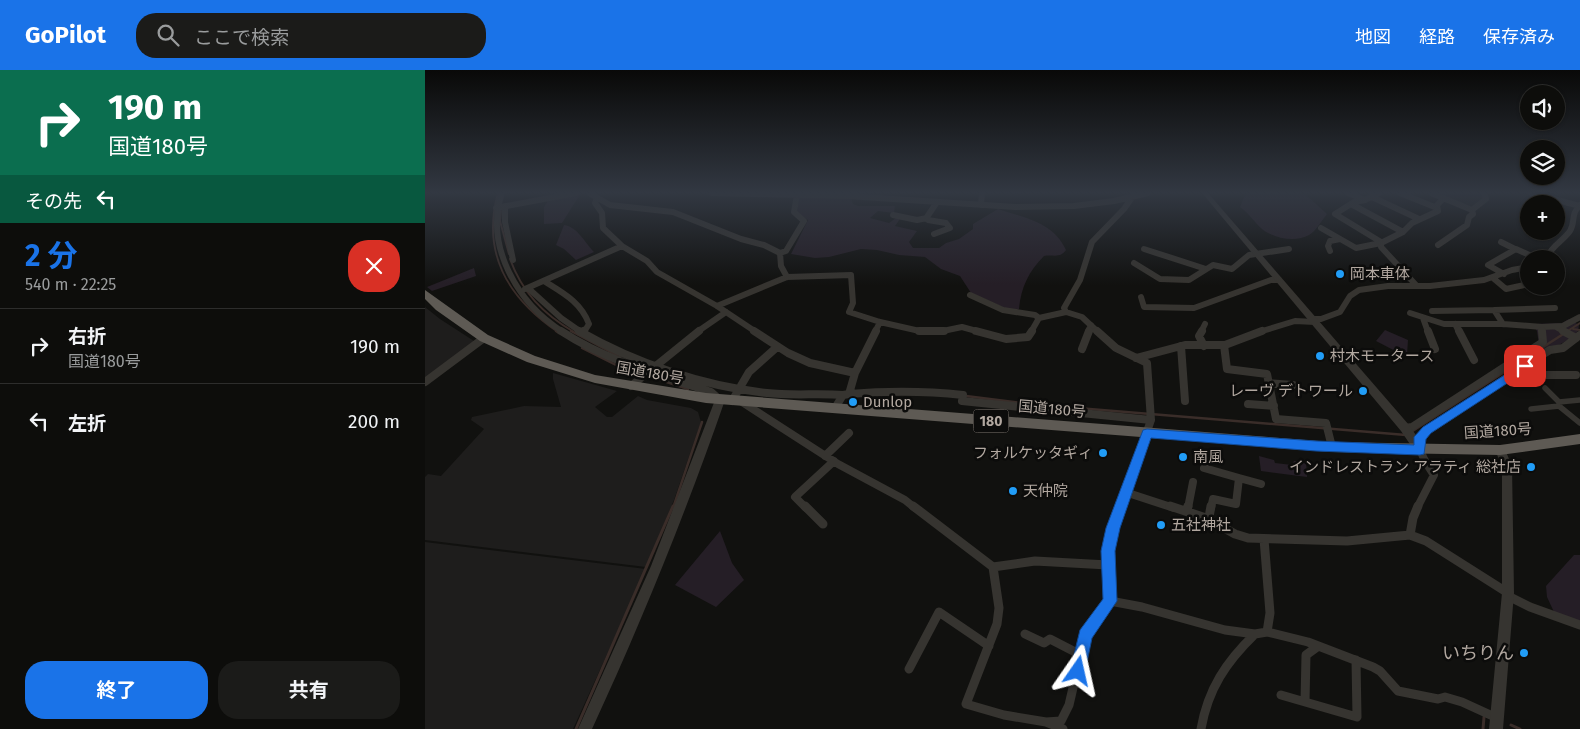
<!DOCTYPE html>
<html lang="ja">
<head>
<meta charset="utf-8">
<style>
  body { margin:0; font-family:"Fira Sans","Noto Sans JP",sans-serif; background:#1b1b19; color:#f1f3f6; height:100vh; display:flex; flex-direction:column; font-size:19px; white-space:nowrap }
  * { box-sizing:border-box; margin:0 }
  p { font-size:16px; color:#9a9c9d }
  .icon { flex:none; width:28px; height:28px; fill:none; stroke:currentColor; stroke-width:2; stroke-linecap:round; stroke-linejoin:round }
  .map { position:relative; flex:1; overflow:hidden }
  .details { display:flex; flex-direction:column; background:#0d0d0b; width:425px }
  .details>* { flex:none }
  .hud { background:#0b6e4f; color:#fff; overflow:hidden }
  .tools { position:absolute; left:1095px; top:15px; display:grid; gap:10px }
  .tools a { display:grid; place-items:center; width:45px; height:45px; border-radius:50%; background:#0d0d0b; box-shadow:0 1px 4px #0004,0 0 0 1px #2d2d2c; font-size:25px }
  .pin { position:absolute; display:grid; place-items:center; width:42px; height:42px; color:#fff; margin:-21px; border-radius:10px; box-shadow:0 2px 8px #0006 }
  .me { position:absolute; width:55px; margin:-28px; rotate:11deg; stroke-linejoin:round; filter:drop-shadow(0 0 4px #0008) }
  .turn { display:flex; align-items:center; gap:18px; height:105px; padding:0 25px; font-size:22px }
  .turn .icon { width:65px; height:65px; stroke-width:2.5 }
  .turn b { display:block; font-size:35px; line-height:42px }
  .then { display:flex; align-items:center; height:48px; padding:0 25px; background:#0003; gap:10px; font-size:19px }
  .round { display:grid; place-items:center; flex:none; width:52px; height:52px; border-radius:20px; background:#1b1b19 }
  .headline { display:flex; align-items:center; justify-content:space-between; height:85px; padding:0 25px }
  h1 { font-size:30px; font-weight:700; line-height:38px; color:#1a73e8 }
  .primary-button { display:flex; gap:10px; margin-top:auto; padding:10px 25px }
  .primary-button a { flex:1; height:58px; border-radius:20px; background:#1a73e8; color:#fff; font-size:20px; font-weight:700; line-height:58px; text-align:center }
  .primary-button a+a { background:#1b1b19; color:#f1f3f6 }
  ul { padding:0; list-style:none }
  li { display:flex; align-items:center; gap:15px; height:75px; padding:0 25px; border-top:1px solid #2d2d2c }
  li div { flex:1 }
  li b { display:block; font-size:19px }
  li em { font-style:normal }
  header { display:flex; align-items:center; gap:30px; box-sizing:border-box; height:70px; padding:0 25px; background:#1a73e8; color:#fff }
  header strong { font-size:24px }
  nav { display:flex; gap:28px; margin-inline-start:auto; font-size:18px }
  .search { width:350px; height:45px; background:#1b1b19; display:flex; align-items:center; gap:12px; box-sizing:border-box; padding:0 18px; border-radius:20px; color:#9a9c9d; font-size:19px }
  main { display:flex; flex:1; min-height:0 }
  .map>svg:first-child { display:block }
</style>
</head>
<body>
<header>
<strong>GoPilot</strong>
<div class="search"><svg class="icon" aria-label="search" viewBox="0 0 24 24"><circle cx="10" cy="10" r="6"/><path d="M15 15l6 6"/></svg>ここで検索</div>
<nav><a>地図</a><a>経路</a><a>保存済み</a></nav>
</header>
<main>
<section class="details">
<div class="hud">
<div class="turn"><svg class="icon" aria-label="right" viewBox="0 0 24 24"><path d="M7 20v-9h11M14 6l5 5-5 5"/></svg><div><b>190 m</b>国道180号</div></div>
<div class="then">その先<svg class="icon" aria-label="left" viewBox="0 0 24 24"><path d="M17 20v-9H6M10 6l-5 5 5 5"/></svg></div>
</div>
<div class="headline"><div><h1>2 分</h1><p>540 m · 22:25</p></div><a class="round" style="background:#d93025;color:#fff"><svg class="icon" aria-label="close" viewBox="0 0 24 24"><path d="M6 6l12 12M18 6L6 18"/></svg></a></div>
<ul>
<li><svg class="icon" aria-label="right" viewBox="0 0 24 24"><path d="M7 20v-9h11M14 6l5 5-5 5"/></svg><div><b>右折</b><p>国道180号</p></div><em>190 m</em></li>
<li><svg class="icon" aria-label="left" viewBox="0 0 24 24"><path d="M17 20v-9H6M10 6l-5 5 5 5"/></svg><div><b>左折</b></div><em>200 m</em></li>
</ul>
<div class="primary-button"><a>終了</a><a>共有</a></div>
</section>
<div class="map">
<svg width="1155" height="659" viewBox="0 0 1155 659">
  <rect width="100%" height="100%" fill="#11110f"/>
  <path fill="#1e1d1c" d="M 1008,123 L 1057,123 L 1059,128 L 1048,137 Z
    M 0,237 L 15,249 L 49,271 L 0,310 Z
    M 128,303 L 192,321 L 170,337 L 182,347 L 187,347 L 213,326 L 222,330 L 266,338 L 273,342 L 276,352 L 249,430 L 221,497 L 0,470 L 0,407 L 3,404 L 16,406 L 59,359 L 46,350 L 47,347 L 99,336 L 136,337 L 128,309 Z
    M 0,472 L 221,499 L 148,659 L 0,659 Z"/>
  <path fill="#251e26" d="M 156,123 L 137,153 L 119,154 L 119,137 L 125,128 Z
    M 824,123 L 872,123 L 881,125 L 902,144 C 897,150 891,161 884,165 C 870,173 848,168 837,159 C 829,152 824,143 815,137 L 819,127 Z
    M 374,128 L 426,128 L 428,134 L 433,136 L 470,136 L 469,143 L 453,141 L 445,148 L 464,153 L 471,148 L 475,149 L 470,156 L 492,161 L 484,172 L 488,178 L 514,178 L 521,173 L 534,169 L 548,159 L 548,154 L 573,139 C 600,148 628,152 641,180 C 634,189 628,184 619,186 C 604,201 596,217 594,239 L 591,241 L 582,239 L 546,223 L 535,206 L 516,199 L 500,187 L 474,185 L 452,180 L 436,179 L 404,187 L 390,188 L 366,184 L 383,150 L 372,142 Z
    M 139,155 C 153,157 160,173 169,182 L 151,190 L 139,179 L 131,175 Z
    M 49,198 L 51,206 L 7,221 L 2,217 Z
    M 1144,249 L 1154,255 L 1153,261 C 1144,270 1134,276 1121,280 L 1114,275 L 1112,261 L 1107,254 L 1137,253 Z
    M 960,260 L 983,270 L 982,285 L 980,286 L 951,271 Z
    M 834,386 L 849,390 L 850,393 L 867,395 L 869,391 L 881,391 L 882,407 L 836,401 Z
    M 295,461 L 307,493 L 319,510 L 291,537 L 250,515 Z
    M 1149,485 L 1155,485 L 1155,553 L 1129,542 L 1122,527 L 1121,516 Z"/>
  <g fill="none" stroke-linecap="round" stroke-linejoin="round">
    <path stroke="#3a2d29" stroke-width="2" d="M 73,123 C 56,184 83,228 133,262
      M 76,141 L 75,151 L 84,184
      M 85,189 C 97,222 118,244 149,262
      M 1148,259 L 1155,260
      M 1141,262 L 1155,253"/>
    <path stroke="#3a2d29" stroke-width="2.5" d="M 131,261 L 134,263
      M 146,261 L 195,287
      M 157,278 L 193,296 L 263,319
      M 541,326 L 604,334 L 981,365
      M 986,362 L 1143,261
      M 248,438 L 277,352"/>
    <path stroke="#3a2d29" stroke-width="3" d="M 1086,655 L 1095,659
      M 151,659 L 248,436
      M 1058,659 L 1059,647"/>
    <path stroke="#363430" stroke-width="5.5" d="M 1120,318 L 1134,332
      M 1134,336 L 1134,332 L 1155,330
      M 1106,339 L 1134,336 L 1155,353"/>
    <path stroke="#363430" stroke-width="6" d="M 77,123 C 59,176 93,234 138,262
      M 164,123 L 185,135 L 248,142 L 316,169 L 339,175 L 355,183
      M 287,123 L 423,126 L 590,137 L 649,136 L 689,131 L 723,123
      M 923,123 L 940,130
      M 954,123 L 940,130 L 929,132 L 910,144 L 956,172
      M 975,123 L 1012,138
      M 1006,123 L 1047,140 L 1061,129 L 1059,123
      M 1106,123 L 1155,136
      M 947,127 L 994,149
      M 172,128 L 170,133 L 177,143 L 178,158 L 197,176 L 222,191 L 232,202 L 292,236 L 331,262
      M 926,134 L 978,162
      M 556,135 L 557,123
      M 80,136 L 80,152 L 88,190
      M 71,138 L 151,123
      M 468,145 L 492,150 L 502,148
      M 896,158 L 931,178 L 956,173
      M 509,164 L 525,158 L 521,153 L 503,150 L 502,147 L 512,132
      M 1076,172 L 1090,179
      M 1013,175 L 1042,155 L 1044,147 L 1048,144 L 1047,140
      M 719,179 L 781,199
      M 905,181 L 903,176 L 905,171 L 915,169
      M 355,183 L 361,181 L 379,151 L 369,142 L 372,125
      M 355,183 L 356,196 L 362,207
      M 1121,189 C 1126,176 1137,172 1145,161 C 1151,151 1145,145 1155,135
      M 709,193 L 735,209 L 764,210 L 788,195 L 807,199 L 824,185 L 864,179
      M 1079,204 L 1063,195 L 1091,179 L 1113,189
      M 1068,208 L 1081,219 L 1104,214
      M 119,211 C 138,223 156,232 164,254 L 159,262
      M 991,215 L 956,177 L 956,173 L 978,162 L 987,153 L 1013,141 L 1012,135 L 1019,128
      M 103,218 L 136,248 L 156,262
      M 100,219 L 197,176
      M 545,225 L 578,240 L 610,245 L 614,248
      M 716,227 L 719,237 L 769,238 L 846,210 L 854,210
      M 292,236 L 362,207 L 426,205 L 428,233 L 424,242 L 455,252 L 499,262 L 513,262 L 537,257 L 555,262
      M 1007,241 L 1069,240
      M 985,243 L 1019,254 L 1078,254 L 1117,257
      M 998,248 L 1003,262
      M 887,249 L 896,249 L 915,242 L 925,226 L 934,220 L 963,216 L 1005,216 L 1059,210 L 1087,200 L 1104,197
      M 1030,254 L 1034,262
      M 1078,254 L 1069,240 L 1130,238
      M 1131,257 L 1140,262
      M 272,262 L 301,242
      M 450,262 L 455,252
      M 606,262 L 614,248 L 641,242
      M 663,262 L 666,255
      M 673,262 L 657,247 L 641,242 L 639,238 L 655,210 L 667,172 L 699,139 L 708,126
      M 776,262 L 780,254
      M 834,262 L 870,251 L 890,252
      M 1117,262 L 1117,257 L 1138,256 L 1155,247"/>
    <path stroke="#363430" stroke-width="8" d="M 136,261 C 182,291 234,305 286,322 L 295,330
      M 154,261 C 210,293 277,316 342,323 C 367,326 393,323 418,325
      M 329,261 L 363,283 L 385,293 L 430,303
      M 494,261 L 519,261
      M 551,261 L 581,269 L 603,267 L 607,261
      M 672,261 L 691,278 L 722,293 L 726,350 L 695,438
      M 777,261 L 774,266 L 779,276
      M 1003,261 L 1010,279
      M 1034,261 L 1049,290
      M 1138,261 L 1151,268
      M 158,263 L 159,261
      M 799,275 L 802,299 L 842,304 L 851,349 L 901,353 L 907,377
      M 756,276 L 760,331
      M 657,279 L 664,261
      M 711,288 L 760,275 L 800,275 L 837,261
      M 1105,292 L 1112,303 L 1118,305 L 1151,305
      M 0,312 L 59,268
      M 843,313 L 868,315
      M 206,316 L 274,261
      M 424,324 C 462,321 500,321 538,325 L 537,331 L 726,350
      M 307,331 L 324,302 L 352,277
      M 317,332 L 413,394 L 480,430 L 490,438
      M 823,334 L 849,336
      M 410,338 L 418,325 L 424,324 L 430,303 L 451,261
      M 980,358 L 987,357 L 1118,272 L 1117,261
      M 400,386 L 424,363
      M 779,398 L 814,408 L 811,434 L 788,429 L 786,438
      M 814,408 L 836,414
      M 700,422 L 749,438
      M 381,438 L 370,427 L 409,391
      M 763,438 L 768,412
      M 992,438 L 1009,405 C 1001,393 990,379 998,364 L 1105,292 L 1125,280 L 1138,278 L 1155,265"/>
    <path stroke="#363430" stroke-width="9" d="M 380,436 L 398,454
      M 488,436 L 568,497 L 574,538 L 572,554 L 541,634 L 579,645 L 621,652 L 638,659
      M 745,436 L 781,448 L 810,464 L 823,468 L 922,471 L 985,465 L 1001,471 L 1083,523
      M 762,441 L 763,436
      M 781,448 L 784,447 L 786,436
      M 985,465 L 988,448 L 993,436
      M 839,469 L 845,543 L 842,562
      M 568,497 L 610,491 L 683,495
      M 1083,526 L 1105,537 L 1155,555
      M 685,531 L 717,537 L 800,560 L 830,564 L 842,562 L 883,572 L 948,597 L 955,601 L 973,621 L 1013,629 L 1020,627 L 1037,632 L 1072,648
      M 600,564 L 619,573 L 625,569 L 656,585
      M 484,599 L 514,542 L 564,576
      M 856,625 L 932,647 L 931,590
      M 880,632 L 881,585 L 892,577
      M 621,652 L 636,651 L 644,635 L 660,566 L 685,531 L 683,481 L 696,436
      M 776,659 C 783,619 801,592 830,564"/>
    <path fill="#363430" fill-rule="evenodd" d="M 777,123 L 783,123 L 984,355 L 999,377 L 1000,380 L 999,383 L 995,384 L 991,383 L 976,361 Z
      M 295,326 L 300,330 C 261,442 217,551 167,659 L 153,659 L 226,496 L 290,330 Z
      M 1075,376 L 1079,377 L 1087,396 L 1089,523 L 1078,659 L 1064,659 L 1077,523 L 1077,396 L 1070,380 L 1071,377 Z"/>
    <path fill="#5e5a54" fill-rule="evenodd" d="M 0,220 L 63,265 L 110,286 L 170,305 L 281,323 L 907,372 L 1075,375 L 1155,364 L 1155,374 L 1075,385 L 907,382 L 281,333 L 170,313 L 102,292 L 55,271 L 11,240 L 0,229 Z"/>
  </g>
  <linearGradient id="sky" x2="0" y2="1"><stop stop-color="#090908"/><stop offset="0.57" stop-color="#323842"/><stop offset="1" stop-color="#323842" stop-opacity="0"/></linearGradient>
  <rect width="1155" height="215" fill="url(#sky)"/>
  <path fill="#1a73e8" stroke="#114b97" d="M 1100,292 L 1105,296 L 1104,299 L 1006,363 L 1001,369 L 999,384 L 995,385 L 891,381 L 726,368 L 695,458 L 690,481 L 692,531 L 667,568 L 659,607 L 653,609 L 648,607 L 645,601 L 655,560 L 678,529 L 676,481 L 681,458 L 718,360 L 722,359 L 891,371 L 989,375 L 989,367 L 998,357 Z"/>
  <g fill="#219df7" stroke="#0c0c0b" stroke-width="2">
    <circle cx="915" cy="204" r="5"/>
    <circle cx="895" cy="286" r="5"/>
    <circle cx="938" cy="321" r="5"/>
    <circle cx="428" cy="332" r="5"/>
    <circle cx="678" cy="383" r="5"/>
    <circle cx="758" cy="387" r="5"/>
    <circle cx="1106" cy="397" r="5"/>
    <circle cx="588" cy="421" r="5"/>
    <circle cx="736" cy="455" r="5"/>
    <circle cx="1099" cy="583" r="5"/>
  </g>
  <g text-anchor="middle" stroke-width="5" stroke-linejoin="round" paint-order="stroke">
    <rect fill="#0c0c0b" stroke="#807973" stroke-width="1" x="548.5" y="339.5" width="35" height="23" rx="4"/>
    <g font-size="14" font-weight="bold" fill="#b2a8a0">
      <text x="566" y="356">180</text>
    </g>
    <g font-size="15" fill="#b2a8a0" stroke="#0c0c0b" text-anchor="start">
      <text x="925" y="209">岡本車体</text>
      <text x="905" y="291">村木モータース</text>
      <text x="928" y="326" text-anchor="end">レーヴ デトワール</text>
      <text x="438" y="337">Dunlop</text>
      <text x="668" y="388" text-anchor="end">フォルケッタギィ</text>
      <text x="768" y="392">南風</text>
      <text x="1096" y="402" text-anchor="end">インドレストラン アラティ 総社店</text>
      <text x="598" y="426">天仲院</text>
      <text x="746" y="460">五社神社</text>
    </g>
    <g font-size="15" fill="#b2a8a0" stroke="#0c0c0b">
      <text transform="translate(225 303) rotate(10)" y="5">国道180号</text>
      <text transform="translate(627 339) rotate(5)" y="5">国道180号</text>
      <text transform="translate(1073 361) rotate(-4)" y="5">国道180号</text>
    </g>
    <g font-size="18" fill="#b2a8a0" stroke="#0c0c0b" text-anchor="end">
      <text x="1089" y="589">いちりん</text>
    </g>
  </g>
</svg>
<div class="tools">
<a><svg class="icon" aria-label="sound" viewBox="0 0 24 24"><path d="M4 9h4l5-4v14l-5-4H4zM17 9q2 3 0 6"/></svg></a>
<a><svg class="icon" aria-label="layers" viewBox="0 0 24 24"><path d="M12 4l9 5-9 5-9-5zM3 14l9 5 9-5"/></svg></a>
<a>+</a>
<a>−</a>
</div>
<div class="pin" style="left:1100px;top:296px;background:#d93025"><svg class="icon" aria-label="arrive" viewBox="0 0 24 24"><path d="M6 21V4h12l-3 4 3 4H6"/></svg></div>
<svg class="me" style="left:653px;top:601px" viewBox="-20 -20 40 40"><path d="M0-17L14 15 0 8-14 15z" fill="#1a73e8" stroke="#fff" stroke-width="4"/></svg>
</div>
</main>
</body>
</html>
